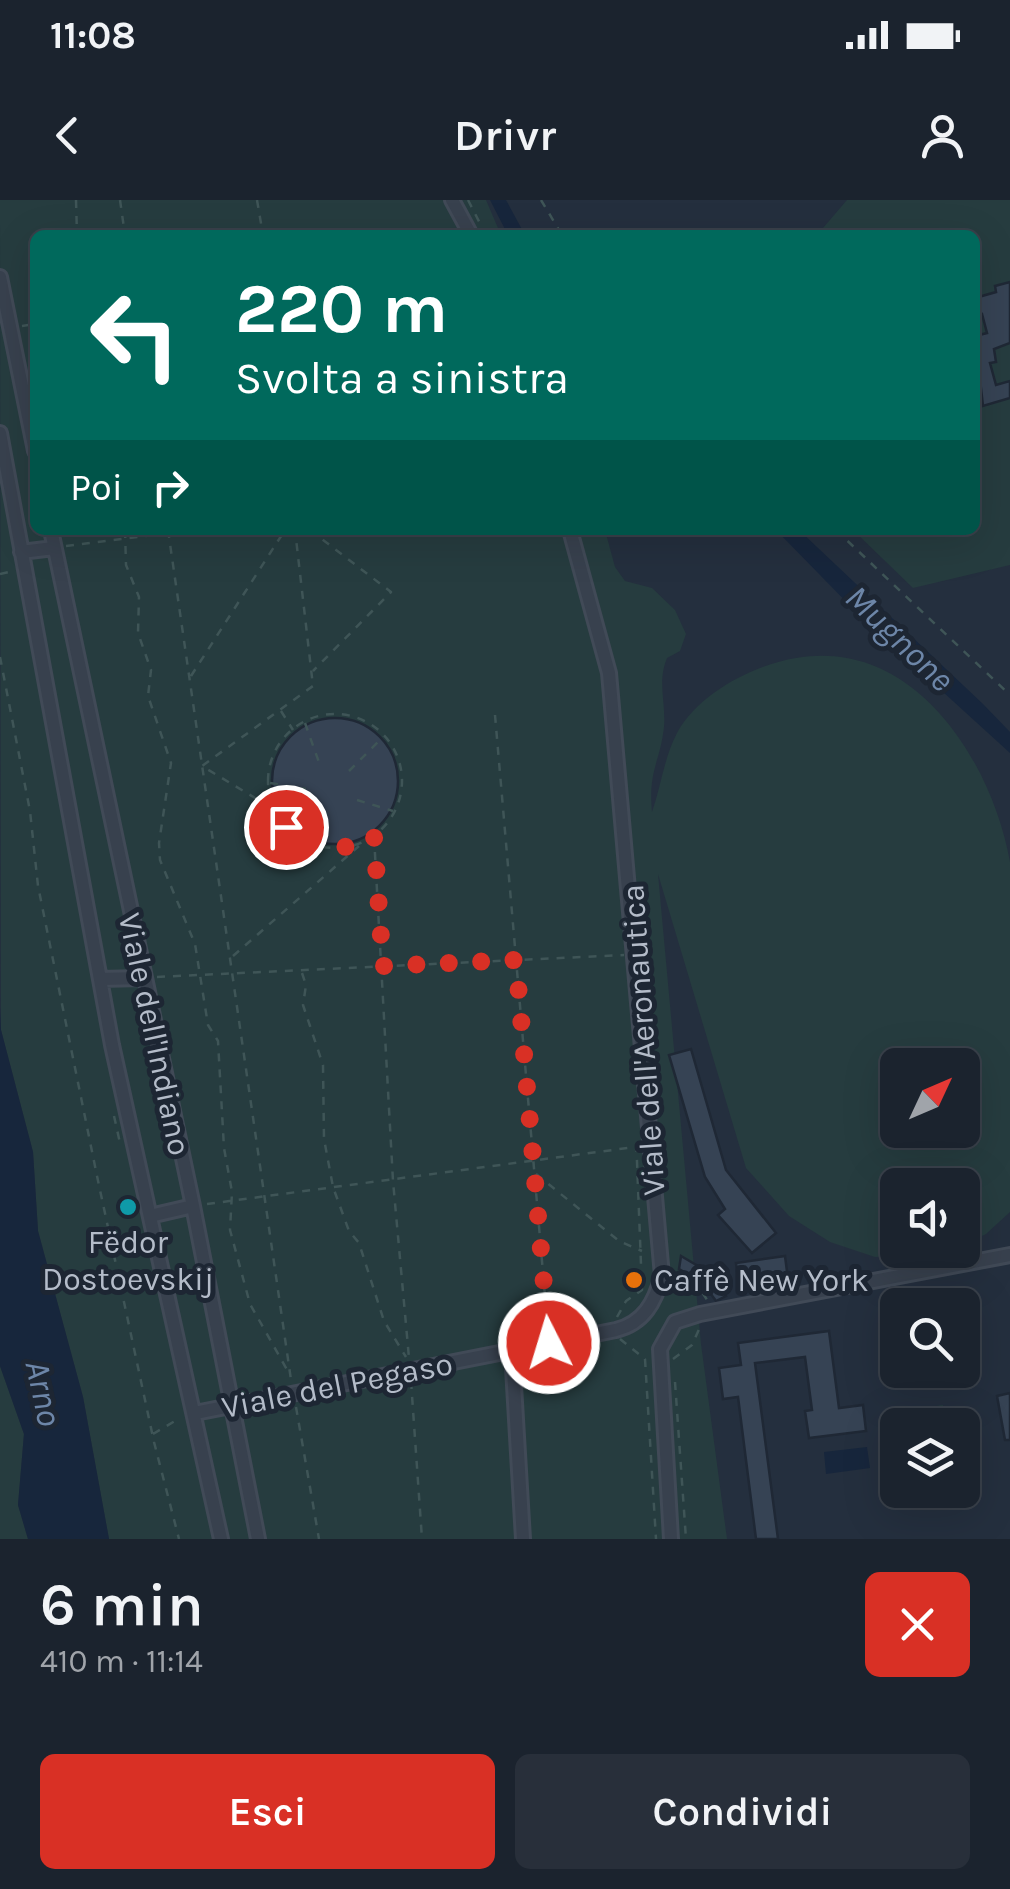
<!DOCTYPE html>
<html lang="it">
<head>
<meta charset="utf-8">
<style>
  body { margin:0; font-family:Karla,sans-serif; background:#282f3a; color:#f1f3f6; height:100vh; display:flex; flex-direction:column; font-size:38px; white-space:nowrap }
  * { box-sizing:border-box; margin:0 }
  p { font-size:32px; color:#a0a4aa }
  .icon { flex:none; width:55px; height:55px; fill:none; stroke:currentColor; stroke-width:2; stroke-linecap:round; stroke-linejoin:round }
  .map { position:relative; height:1339px; overflow:hidden }
  .panel { display:flex; flex-direction:column; background:#1b232e; flex:1 }
  .panel>* { flex:none }
  .top-card { position:absolute; left:30px; top:30px; width:950px; height:305px; border-radius:15px; box-shadow:0 10px 40px #0002,0 0 0 2px #39404a; background:#00695c; color:#fff; overflow:hidden }
  .needle { width:65px; rotate:46deg }
  .controls { position:absolute; left:880px; top:848px; display:grid; gap:20px }
  .controls a { display:grid; place-items:center; width:100px; height:100px; border-radius:15px; background:#1b232e; box-shadow:0 10px 40px #0002,0 0 0 2px #39404a; font-size:50px }
  .pin { position:absolute; display:grid; place-items:center; width:85px; height:85px; color:#fff; margin:-42px; border:5px solid #fff; border-radius:50%; box-shadow:0 2px 10px #0007 }
  .me { position:absolute; width:110px; margin:-55px; rotate:355deg; stroke-linejoin:round; filter:drop-shadow(0 0 8px #0008) }
  .turn { display:flex; align-items:center; gap:35px; height:210px; padding:0 40px; font-size:45px }
  .turn .icon { width:130px; height:130px; stroke-width:2.5 }
  .turn b { display:block; font-size:70px; line-height:85px }
  .then { display:flex; align-items:center; height:95px; padding:0 40px; background:#0003; gap:20px; font-size:38px }
  .round { display:grid; place-items:center; flex:none; width:105px; height:105px; border-radius:15px; background:#282f3a }
  .summary { display:flex; align-items:center; justify-content:space-between; height:170px; padding:0 40px }
  h1 { font-size:60px; font-weight:600; line-height:75px }
  .cta { display:flex; gap:20px; margin-top:auto; padding:20px 40px }
  .cta a { flex:1; height:115px; border-radius:15px; background:#d93025; color:#fff; font-size:40px; font-weight:600; line-height:115px; text-align:center }
  .cta a+a { background:#282f3a; color:#f1f3f6 }
  .status { display:flex; justify-content:space-between; align-items:center; height:70px; padding:0 50px; background:#1b232e; direction:ltr }
  .status svg { height:28px; fill:currentColor }
  header { display:flex; justify-content:space-between; align-items:center; height:130px; padding:0 40px; background:#1b232e; font-size:45px; font-weight:600 }
  .map>svg:first-child { display:block }
</style>
</head>
<body>
<div class="status"><b>11:08</b><svg viewBox="0 0 49 12"><path d="M0 12V9h3v3zM5 12V6h3v6zM10 12V3h3v9zM15 12V0h3v12zM26 1h20v11H26zM47 4h2v5h-2z"/></svg></div>
<header><svg class="icon" aria-label="back" viewBox="0 0 24 24"><path d="M15 5l-7 7 7 7"/></svg>Drivr<svg class="icon" aria-label="person" viewBox="0 0 24 24"><circle cx="12" cy="8" r="4"/><path d="M4 21q1-7 8-7t8 7"/></svg></header>
<div class="map">
<svg width="1010" height="1339" viewBox="0 0 1010 1339">
  <rect width="100%" height="100%" fill="#242f3e"/>
  <path fill="#263c3f" fill-rule="evenodd" d="M 0,0 L 486,0 L 501,35 L 35,35 L 35,330 L 605,330 L 615,367 L 625,381 L 652,388 L 675,410 L 686,434 L 680,451 L 667,458 C 657,483 666,501 664,527 C 660,563 648,570 652,612 C 661,586 664,558 677,533 C 699,493 754,465 796,458 C 914,437 992,561 1010,662 C 1010,695 1010,734 1010,768 C 1010,849 1010,931 1010,1012 L 986,1034 L 963,1045 L 962,985 L 898,985 L 898,1050 L 951,1050 L 945,1053 L 875,1057 L 830,1042 L 789,1016 L 746,968 L 658,674 L 701,1144 L 727,1339 L 109,1339 L 83,1197 L 38,1031 L 33,952 L 1,830 ZM 898,865 L 962,865 L 962,930 L 898,930 Z
    M 847,0 L 1010,0 L 1010,365 L 913,388 L 853,330 L 975,330 L 975,35 L 817,35 Z
    M 0,1166 L 24,1234 L 18,1305 L 28,1339 L 0,1339 Z
    M 943,1205 L 946,1225 L 898,1225 L 897,1277 L 889,1278 L 881,1214 Z"/>
  <path fill="#17263c" d="M 490,0 L 506,0 L 525,35 L 508,35 Z
    M 776,330 L 799,330 L 983,504 L 1010,532 L 1010,553 L 864,420 Z
    M 0,808 L 1,830 L 33,952 L 38,1031 L 83,1197 L 109,1339 L 28,1339 L 18,1305 L 24,1234 L 0,1166 Z
    M 867,1247 L 870,1268 L 826,1274 L 824,1252 Z"/>
  <path fill="#364354" stroke="#1f2835" stroke-width="2.5" d="M 1010,82 L 1010,143 L 994,149 L 996,162 L 990,163 L 996,185 L 1010,181 L 1010,198 L 983,206 L 975,136 L 987,133 L 982,114 L 975,116 L 975,98 L 996,92 L 995,86 Z
    M272 581a63 63 0 1 1 126 0a63 63 0 1 1-126 0Z
    M 691,849 L 726,970 L 776,1033 L 752,1053 L 718,1015 L 725,1009 L 705,977 L 669,855 Z
    M 681,1056 L 710,1073 L 726,1096 L 716,1101 L 702,1082 L 679,1069 Z
    M 785,1056 L 788,1079 L 739,1086 L 736,1063 Z
    M 829,1131 L 839,1208 L 863,1205 L 866,1231 L 809,1238 L 805,1211 L 812,1210 L 805,1157 L 755,1163 L 778,1339 L 756,1339 L 738,1197 L 723,1199 L 719,1168 L 741,1165 L 738,1143 Z
    M 1010,1193 L 1010,1240 L 1005,1240 L 997,1196 Z"/>
  <g fill="none" stroke-linecap="round" stroke-linejoin="round">
    <g stroke="#414a57" stroke-width="18">
      <path id="minor" d="M 452,0 L 471,35
        M 0,77 L 35,251
        M 0,233 L 112,845 L 221,1339
        M 51,330 L 193,1006 L 258,1339
        M 21,352 L 54,348
        M 100,779 L 142,778
        M 150,1016 L 193,1006
        M 512,1151 L 523,1339
        M 195,1213 L 616,1130 C 644,1123 655,1102 662,1076 L 609,473 L 570,330
        M 671,1339 L 660,1149 L 675,1122 L 700,1114 L 1010,1055"/>
    </g>
    <path stroke="#3f5557" stroke-width="2.5" stroke-dasharray="8 8" stroke-linecap="butt" d="M 76,0 L 77,35
      M 120,0 L 125,35
      M 257,0 L 263,35
      M 468,0 L 486,35
      M 541,0 L 562,35
      M 22,126 L 35,124
      M 125,330 L 126,365 L 139,397 L 138,433 L 151,470 L 148,496 L 171,563 L 159,643 L 160,660 L 195,744 L 208,825 L 218,841 L 224,948 L 232,992 L 230,1030 L 250,1104 L 290,1175
      M 168,330 L 291,1180
      M 310,330 L 391,392 L 313,471
      M 836,330 L 1010,495
      M 66,346 L 193,330
      M 0,374 L 13,371
      M 0,457 L 30,611 L 38,686 L 97,976 L 154,1242 L 179,1339
      M 191,476 L 285,330
      M 281,511 L 293,530
      M268 581a67 67 0 1 1 134 0a67 67 0 1 1-134 0Z
      M 495,515 L 548,1131
      M 305,523 L 321,568
      M 349,571 L 383,537
      M 270,583 L 306,589
      M 357,600 L 393,611
      M 270,607 L 202,566 L 313,486 L 295,330
      M 374,636 L 393,981 L 409,1158
      M 233,756 L 359,646
      M 302,773 L 306,785 L 303,805 L 323,865 L 324,939 L 333,987 L 349,1031 L 359,1043 L 384,1121 L 406,1157
      M 157,777 L 624,755
      M 114,916 L 120,943
      M 536,974 L 619,1041 L 642,1051
      M 207,1004 L 635,947
      M 675,1077 L 699,1088 L 708,1101
      M 617,1117 L 626,1101 L 642,1090 L 636,936
      M 620,1139 L 645,1159 L 656,1339
      M 673,1159 L 692,1145 L 701,1125
      M 411,1181 L 422,1339
      M 675,1182 L 686,1339
      M 296,1207 L 319,1339
      M 153,1234 L 180,1218"/>
    <use href="#minor" stroke="#38414e" stroke-width="12"/>
  </g>
  <g fill="none" stroke-linecap="round" stroke-linejoin="round">
    <path stroke="#d93025" stroke-width="18" stroke-dasharray="0 32.4" d="M 286,627 C 313,651 344,654 374,636 L 383,766 L 516,760 L 549,1143"/>
  </g>
  <circle fill="#0f9aa8" stroke="#1d2633" stroke-width="4" cx="128" cy="1007" r="10"/>
  <circle fill="#e8710a" stroke="#1d2633" stroke-width="4" cx="634" cy="1080" r="10"/>
  <g text-anchor="middle" stroke-width="10" stroke-linejoin="round" paint-order="stroke">
    <g font-size="32" fill="#b4bcc9" stroke="#1d2633">
      <text transform="translate(155 834) rotate(78)" y="11">Viale dell'Indiano</text>
      <text transform="translate(643 840) rotate(-94)" y="11">Viale dell'Aeronautica</text>
      <text transform="translate(337 1185) rotate(-11)" y="11">Viale del Pegaso</text>
    </g>
    <g font-size="32" fill="#b4bcc9" stroke="#1d2633">
      <text x="128" y="1053">Fëdor<tspan x="128" dy="37">Dostoevskij</tspan></text>
      <text x="654" y="1091" text-anchor="start">Caffè New York</text>
    </g>
    <g font-size="35" font-style="italic" fill="#6d86a8" stroke="#1d2633">
      <text transform="translate(900 438) rotate(44)" y="12">Mugnone</text>
      <text transform="translate(44 1193) rotate(78)" y="12">Arno</text>
    </g>
  </g>
</svg>
<div class="controls">
<a><svg class="needle" viewBox="-14 -14 28 28"><path d="M0-13l5 13h-10z" fill="#e53935"/><path d="M0 13l5-13h-10z" fill="#a0a4aa"/></svg></a>
<a><svg class="icon" aria-label="sound" viewBox="0 0 24 24"><path d="M4 9h4l5-4v14l-5-4H4zM17 9q2 3 0 6"/></svg></a>
<a><svg class="icon" aria-label="search" viewBox="0 0 24 24"><circle cx="10" cy="10" r="6"/><path d="M15 15l6 6"/></svg></a>
<a><svg class="icon" aria-label="layers" viewBox="0 0 24 24"><path d="M12 4l9 5-9 5-9-5zM3 14l9 5 9-5"/></svg></a>
</div>
<div class="pin" style="left:286px;top:627px;background:#d93025"><svg class="icon" aria-label="arrive" viewBox="0 0 24 24"><path d="M6 21V4h12l-3 4 3 4H6"/></svg></div>
<svg class="me" style="left:549px;top:1143px" viewBox="-20 -20 40 40"><circle r="17" fill="#d93025" stroke="#fff" stroke-width="3"/><path d="M0-11L8 9 0 5-8 9z" fill="#fff"/></svg>
<div class="top-card">
<div class="turn"><svg class="icon" aria-label="left" viewBox="0 0 24 24"><path d="M17 20v-9H6M10 6l-5 5 5 5"/></svg><div><b>220 m</b>Svolta a sinistra</div></div>
<div class="then">Poi<svg class="icon" aria-label="right" viewBox="0 0 24 24"><path d="M7 20v-9h11M14 6l5 5-5 5"/></svg></div>
</div>
</div>
<section class="panel">
<div class="summary"><div><h1>6 min</h1><p>410 m · 11:14</p></div><a class="round" style="background:#d93025;color:#fff"><svg class="icon" aria-label="close" viewBox="0 0 24 24"><path d="M6 6l12 12M18 6L6 18"/></svg></a></div>
<div class="cta"><a>Esci</a><a>Condividi</a></div>
</section>
</body>
</html>
